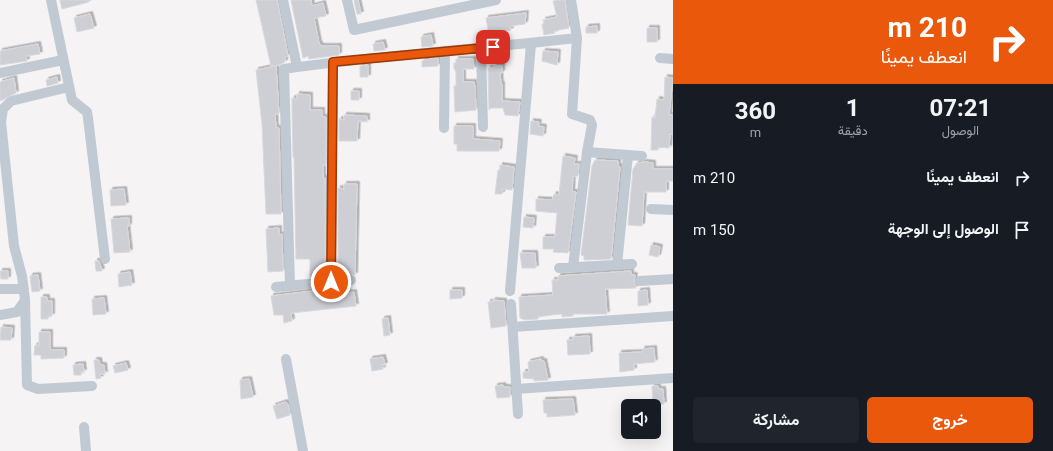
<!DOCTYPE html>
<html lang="ar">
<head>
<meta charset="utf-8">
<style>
  body { margin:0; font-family:Roboto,Vazirmatn,sans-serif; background:#20242c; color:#f1f3f6; direction:rtl; height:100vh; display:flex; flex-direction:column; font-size:15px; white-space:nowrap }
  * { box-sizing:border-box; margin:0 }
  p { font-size:13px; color:#9ea1a6 }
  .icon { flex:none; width:22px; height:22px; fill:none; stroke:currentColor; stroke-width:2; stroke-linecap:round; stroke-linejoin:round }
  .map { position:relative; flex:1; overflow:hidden; direction:ltr }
  .sheet { display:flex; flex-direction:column; background:#171b24; width:380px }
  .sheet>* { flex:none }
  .hud { background:#ea580c; color:#fff; overflow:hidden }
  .fabs { position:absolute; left:621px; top:399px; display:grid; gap:8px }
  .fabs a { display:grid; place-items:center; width:40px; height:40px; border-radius:6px; background:#171b24; box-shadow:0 4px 16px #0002; font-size:20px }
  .pin { position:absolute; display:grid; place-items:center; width:34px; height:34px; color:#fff; margin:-17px; border-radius:8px; box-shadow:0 2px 6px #0006 }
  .me { position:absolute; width:44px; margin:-22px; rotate:0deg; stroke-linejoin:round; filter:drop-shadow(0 0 3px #0008) }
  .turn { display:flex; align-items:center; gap:14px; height:84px; padding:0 20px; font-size:18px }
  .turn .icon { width:52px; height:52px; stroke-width:2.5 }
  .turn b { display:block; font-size:28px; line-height:34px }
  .eta { display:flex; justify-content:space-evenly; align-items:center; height:68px; text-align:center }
  .eta b { font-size:24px; font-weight:700; line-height:28px }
  .cta { display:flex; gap:8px; margin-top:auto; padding:8px 20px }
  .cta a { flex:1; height:46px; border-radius:6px; background:#ea580c; color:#fff; font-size:16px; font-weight:700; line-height:46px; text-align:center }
  .cta a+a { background:#20242c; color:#f1f3f6 }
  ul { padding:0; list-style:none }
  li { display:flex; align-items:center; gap:12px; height:52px; padding:0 20px }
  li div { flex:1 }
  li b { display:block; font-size:15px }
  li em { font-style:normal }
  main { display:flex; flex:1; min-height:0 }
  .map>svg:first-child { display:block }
</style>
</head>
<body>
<main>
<section class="sheet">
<div class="hud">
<div class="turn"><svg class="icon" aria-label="right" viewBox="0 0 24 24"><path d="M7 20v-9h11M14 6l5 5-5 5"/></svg><div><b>210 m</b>انعطف يمينًا</div></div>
</div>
<div class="eta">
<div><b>07:21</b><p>الوصول</p></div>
<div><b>1</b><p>دقيقة</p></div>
<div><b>360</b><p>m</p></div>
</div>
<ul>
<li><svg class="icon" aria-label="right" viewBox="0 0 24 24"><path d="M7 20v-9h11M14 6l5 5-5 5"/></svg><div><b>انعطف يمينًا</b></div><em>210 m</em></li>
<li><svg class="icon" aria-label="arrive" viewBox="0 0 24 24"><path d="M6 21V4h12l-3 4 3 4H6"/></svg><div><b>الوصول إلى الوجهة</b></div><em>150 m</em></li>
</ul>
<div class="cta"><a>خروج</a><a>مشاركة</a></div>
</section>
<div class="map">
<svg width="673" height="451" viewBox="0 0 673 451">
  <defs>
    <filter id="shadow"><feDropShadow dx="2.5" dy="-2.5" stdDeviation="0" flood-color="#0004"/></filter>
  </defs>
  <rect width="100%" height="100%" fill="#f5f3f3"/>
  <path fill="#cdcfd5" stroke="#d7d9de" filter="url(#shadow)" d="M 60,0 L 88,0 L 89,2 L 62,9 Z
    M 256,0 L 277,0 L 288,56 L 285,57 L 285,62 L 279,65 L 271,66 Z
    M 291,0 L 311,0 L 312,6 L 323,3 L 326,16 L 314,18 L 319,43 L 321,46 L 339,46 L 339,55 L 309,59 L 308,56 L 303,58 Z
    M 354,0 L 358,0 L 361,14 L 357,14 Z
    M 558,0 L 565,0 L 569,28 L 554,31 L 555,33 L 544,35 L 542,24 L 544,24 L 543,20 L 557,17 L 553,1 Z
    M 526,13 L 525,24 L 510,26 L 511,30 L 489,35 L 486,18 Z
    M 90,14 L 94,28 L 77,32 L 74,18 Z
    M 597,26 L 597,33 L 586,33 L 586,27 Z
    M 647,28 L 657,28 L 657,42 L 647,42 Z
    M 431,35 L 433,46 L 422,47 L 421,37 Z
    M 383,42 L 385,50 L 374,51 L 373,44 Z
    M 38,44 L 40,54 L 26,56 L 27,61 L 0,65 L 0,51 Z
    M 543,51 L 558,52 L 557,65 L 542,61 Z
    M 435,58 L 438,58 L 438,66 L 422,67 L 422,61 Z
    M 456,59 L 473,59 L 474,69 L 463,69 L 463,82 L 474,82 L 474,85 L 475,85 L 476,110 L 455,112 L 454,86 L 456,86 L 456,72 L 454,68 L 454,63 L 456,63 Z
    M 368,65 L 368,77 L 360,77 L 360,66 Z
    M 276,66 L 279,114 L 275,114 L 276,128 L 279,128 L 281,214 L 266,214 L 262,124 L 256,70 Z
    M 494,66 L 502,66 L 502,73 L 500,73 L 501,84 L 502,84 L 502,101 L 520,102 L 518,116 L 505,115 L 503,108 L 491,108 L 489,110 L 488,68 L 494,68 Z
    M 57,77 L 58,83 L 47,86 L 46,80 Z
    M 665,77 L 673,78 L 669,115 L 673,115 L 673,135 L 670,134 L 669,148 L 658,147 L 658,150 L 651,150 L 652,117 L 655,118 L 657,99 L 664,100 Z
    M 14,78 L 16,93 L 0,101 L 0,82 Z
    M 351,91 L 359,91 L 359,100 L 351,100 Z
    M 297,94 L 310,95 L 310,110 L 322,110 L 322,117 L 326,117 L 326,165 L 323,165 L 323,178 L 325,178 L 325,274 L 322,274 L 322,276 L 310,277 L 310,259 L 296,259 L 294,157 L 293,157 L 292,109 L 292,98 L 297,99 Z
    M 344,115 L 367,116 L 367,122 L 358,121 L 357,141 L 339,141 L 339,119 L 344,120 Z
    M 531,121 L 539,122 L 538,126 L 544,127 L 543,136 L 530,134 Z
    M 454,126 L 473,126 L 473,139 L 500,141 L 499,151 L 457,151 L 457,144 L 454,144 Z
    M 563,156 L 575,158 L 574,164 L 579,164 L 578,176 L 573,176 L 572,192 L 576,192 L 568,253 L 553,252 L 554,249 L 543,249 L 543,237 L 555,237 L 557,213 L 536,211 L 536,199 L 552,200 L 554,194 L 559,195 Z
    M 595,160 L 618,161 L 618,166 L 620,167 L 611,259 L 584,260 L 584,256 L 581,255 L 592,166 Z
    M 645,162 L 653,163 L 653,169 L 673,169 L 673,181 L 666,181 L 666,192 L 644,192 L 642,226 L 628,225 L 633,169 L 637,163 Z
    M 500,165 L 514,167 L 512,190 L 503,189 L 502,194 L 495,194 L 498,170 L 500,170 Z
    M 344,184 L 357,184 L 355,275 L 341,274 L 341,270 L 338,270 L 338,188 L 344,189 Z
    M 124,189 L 126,205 L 111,206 L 110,190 Z
    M 524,217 L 534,218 L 533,228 L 523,227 Z
    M 129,218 L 129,226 L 127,226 L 130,252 L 114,253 L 111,219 Z
    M 279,228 L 279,235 L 282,234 L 283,271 L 268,272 L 266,229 Z
    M 651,245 L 660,247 L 658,257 L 649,255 Z
    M 520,253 L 535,253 L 536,268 L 522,268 Z
    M 95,261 L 99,261 L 102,271 L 96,271 Z
    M 0,271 L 8,271 L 8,279 L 1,279 Z
    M 631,271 L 631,275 L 635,275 L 634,282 L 636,288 L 605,289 L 607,314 L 573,314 L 573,316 L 562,317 L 562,314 L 551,315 L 538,317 L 538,319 L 525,320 L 520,318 L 519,297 L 553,295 L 552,280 L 558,280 L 558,276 Z
    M 130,272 L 132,285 L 119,287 L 118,274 Z
    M 38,275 L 40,291 L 32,292 L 30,276 Z
    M 347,287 L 348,293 L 354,292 L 356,306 L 291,313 L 292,321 L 284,323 L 283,315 L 274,315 L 271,296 Z
    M 450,290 L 462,290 L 462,298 L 450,299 Z
    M 647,290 L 648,305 L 638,306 L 638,291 Z
    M 41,297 L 47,297 L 47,301 L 52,301 L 52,316 L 48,316 L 48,319 L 41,319 Z
    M 104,298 L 106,314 L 93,315 L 92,299 Z
    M 493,300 L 504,301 L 506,326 L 491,328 L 488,302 L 493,302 Z
    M 388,318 L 390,335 L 384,336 L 382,319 Z
    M 1,327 L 12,328 L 11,340 L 0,340 Z
    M 39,332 L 50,332 L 50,350 L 64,350 L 64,358 L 41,359 L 41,355 L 34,355 L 35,345 L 39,346 Z
    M 589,336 L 590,354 L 568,355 L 567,340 L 573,340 L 573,337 Z
    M 654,348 L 655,362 L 634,364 L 634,370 L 620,372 L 619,353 L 643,352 L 642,349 Z
    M 383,357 L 385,365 L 382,365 L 383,369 L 372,371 L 370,359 Z
    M 541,359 L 541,361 L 544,361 L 548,380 L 534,381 L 534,379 L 523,378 L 523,372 L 529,372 L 528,362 Z
    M 94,360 L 99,360 L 100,365 L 104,365 L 105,374 L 100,374 L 101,378 L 96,379 Z
    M 126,363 L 128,370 L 115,373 L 113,366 Z
    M 83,364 L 84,372 L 81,372 L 81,375 L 74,375 L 73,365 Z
    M 249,379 L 253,397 L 241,399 L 240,380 Z
    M 503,385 L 504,387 L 510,387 L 510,397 L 497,398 L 495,386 Z
    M 652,386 L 658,386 L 658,389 L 663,389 L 664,404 L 653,405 Z
    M 573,399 L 575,415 L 547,417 L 547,413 L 544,413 L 543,400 Z
    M 285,402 L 288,404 L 290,415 L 277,419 L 273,406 Z"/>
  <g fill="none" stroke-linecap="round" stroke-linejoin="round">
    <path stroke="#c1cad2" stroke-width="10" d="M 51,0 L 72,100 L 87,112 L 88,118 L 105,259
      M 283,0 L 297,67
      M 347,0 L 354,30 L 496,0
      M 481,49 L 483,127
      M 660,58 L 673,59
      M 0,73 L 63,60
      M 69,87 L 11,101 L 3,109 L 1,122 L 14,246 L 22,276 L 25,300 L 27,385 L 38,389 L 92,386
      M 444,128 L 445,52
      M 587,152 L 642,156
      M 651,209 L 673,210
      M 617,265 L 628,155
      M 573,267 L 587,152 L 592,125 L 590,120 L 572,114 L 577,38
      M 559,268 L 632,264
      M 640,281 L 673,279
      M 331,282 L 333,62
      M 290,286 L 284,69 C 381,55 479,49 577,38 L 571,0
      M 276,287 L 351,280
      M 0,289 L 24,289
      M 510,291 L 531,44
      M 511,304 L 518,414
      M 0,315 L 17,312 L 25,300
      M 513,327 L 673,316
      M 286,359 L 303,451
      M 516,389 L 673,378
      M 84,427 L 86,451"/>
  </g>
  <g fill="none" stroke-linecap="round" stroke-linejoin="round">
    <g stroke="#983908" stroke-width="10">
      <path id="route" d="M 331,282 L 333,62 L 493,47"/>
    </g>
    <use href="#route" stroke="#ea580c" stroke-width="7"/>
  </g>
</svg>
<div class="fabs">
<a><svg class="icon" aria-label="sound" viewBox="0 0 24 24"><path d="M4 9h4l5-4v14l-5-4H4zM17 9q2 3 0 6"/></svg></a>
</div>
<div class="pin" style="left:493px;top:47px;background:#d93025"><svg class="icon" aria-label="arrive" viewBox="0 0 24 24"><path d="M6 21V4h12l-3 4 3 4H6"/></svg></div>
<svg class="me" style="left:331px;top:282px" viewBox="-20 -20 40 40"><circle r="17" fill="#ea580c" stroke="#fff" stroke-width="3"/><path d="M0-11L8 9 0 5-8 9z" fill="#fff"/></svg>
</div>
</main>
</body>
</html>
